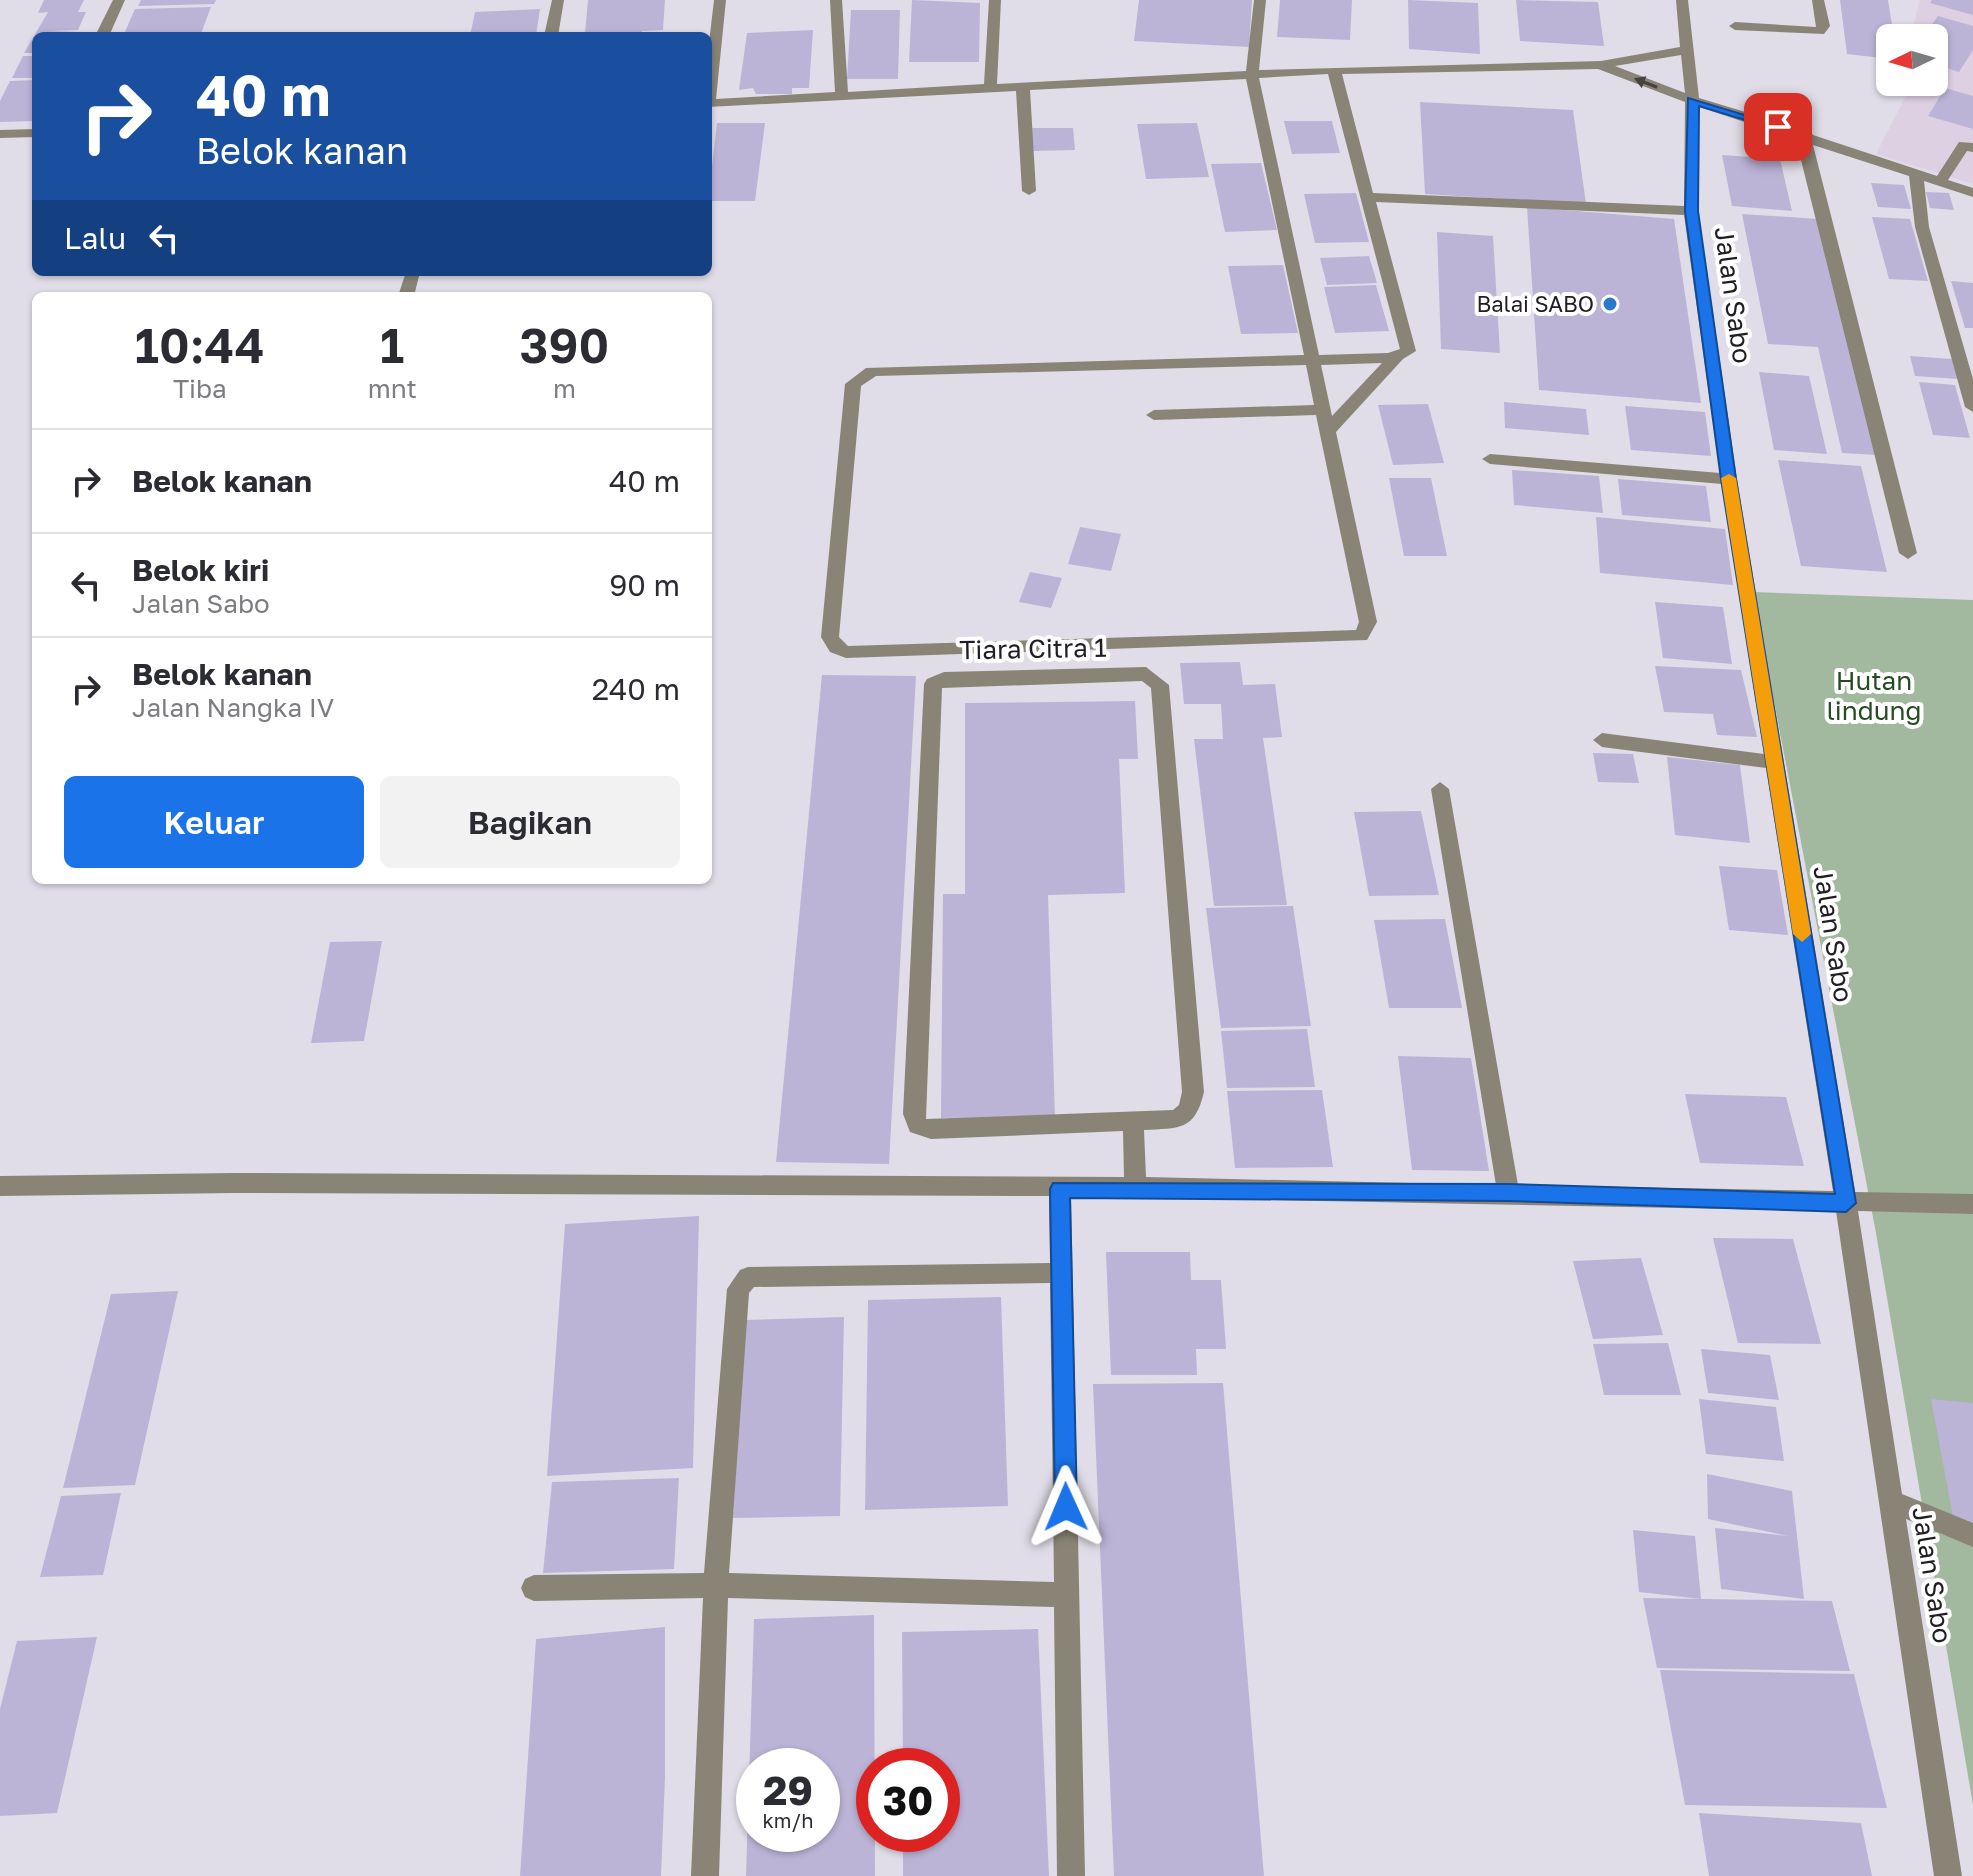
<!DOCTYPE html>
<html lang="id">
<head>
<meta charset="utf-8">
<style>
  body { margin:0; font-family:"Golos Text",sans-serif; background:#f2f2f3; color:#2b2b33; height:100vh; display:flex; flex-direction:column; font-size:30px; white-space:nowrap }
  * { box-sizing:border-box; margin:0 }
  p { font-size:26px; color:#7c7c81 }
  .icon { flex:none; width:44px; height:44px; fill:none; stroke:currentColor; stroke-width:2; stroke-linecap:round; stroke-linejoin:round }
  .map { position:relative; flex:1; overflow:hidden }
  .details { position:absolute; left:32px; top:292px; width:680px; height:592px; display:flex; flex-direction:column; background:#fff; border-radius:12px; box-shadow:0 2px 6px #0004 }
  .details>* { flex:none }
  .guide { position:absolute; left:32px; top:32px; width:680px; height:244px; border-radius:12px; box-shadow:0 2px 6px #0004; background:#1a4fa0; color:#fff; overflow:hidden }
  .needle { width:52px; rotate:265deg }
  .tools { position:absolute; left:1876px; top:24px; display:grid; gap:16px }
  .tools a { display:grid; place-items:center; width:72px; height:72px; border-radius:12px; background:#fff; box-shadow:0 2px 6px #0004; font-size:40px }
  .speed { position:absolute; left:736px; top:1748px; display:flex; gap:16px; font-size:40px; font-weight:700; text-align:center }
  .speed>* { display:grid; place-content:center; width:104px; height:104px; border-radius:50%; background:#fff; box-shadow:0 2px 6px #0004; line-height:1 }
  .speed small { font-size:20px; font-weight:400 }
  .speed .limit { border:12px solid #d22; background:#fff; color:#111 }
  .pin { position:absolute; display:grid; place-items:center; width:68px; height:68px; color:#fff; margin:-34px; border-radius:16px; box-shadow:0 4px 12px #0006 }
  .me { position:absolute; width:88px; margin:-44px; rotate:359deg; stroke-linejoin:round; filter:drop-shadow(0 0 6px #0008) }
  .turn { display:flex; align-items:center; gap:28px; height:168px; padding:0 32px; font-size:36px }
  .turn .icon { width:104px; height:104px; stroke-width:2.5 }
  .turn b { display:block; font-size:56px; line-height:68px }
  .then { display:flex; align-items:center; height:76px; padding:0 32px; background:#0003; gap:16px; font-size:30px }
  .eta { display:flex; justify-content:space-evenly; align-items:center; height:136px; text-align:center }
  .eta b { font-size:48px; font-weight:600; line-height:56px }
  .cta { display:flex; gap:16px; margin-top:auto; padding:16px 32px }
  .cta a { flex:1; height:92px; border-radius:12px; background:#1a73e8; color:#fff; font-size:32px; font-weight:600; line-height:92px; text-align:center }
  .cta a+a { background:#f2f2f3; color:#2b2b33 }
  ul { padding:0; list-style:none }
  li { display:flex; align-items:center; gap:24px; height:104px; padding:0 32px; border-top:2px solid #e1e1e2 }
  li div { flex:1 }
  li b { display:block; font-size:30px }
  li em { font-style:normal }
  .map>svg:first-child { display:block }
</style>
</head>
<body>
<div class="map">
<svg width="1973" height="1876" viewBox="0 0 1973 1876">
  <rect width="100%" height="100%" fill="#e0dde8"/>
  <path fill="#ded0e3" d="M 1920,0 L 1973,0 L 1973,184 L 1876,154 L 1913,82 L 1934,82 L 1934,38 L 1910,38 Z"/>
  <path fill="#a2b89f" d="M 1753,592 L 1973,600 L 1973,1805 L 1876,1233 Z"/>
  <path fill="#bcb4d7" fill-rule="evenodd" d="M 44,0 L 84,0 L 78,12 L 86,12 L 78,30 L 50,31 L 78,32 L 76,36 L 36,36 L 36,53 L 24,53 L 48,12 L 38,13 Z
    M 141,0 L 216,0 L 214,4 L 138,6 Z
    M 588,0 L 665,0 L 663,30 L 642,31 L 642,36 L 585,33 Z
    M 912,0 L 980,3 L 979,62 L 909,62 Z
    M 1139,0 L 1252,0 L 1249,47 L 1134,41 Z
    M 1280,0 L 1352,0 L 1350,40 L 1277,37 Z
    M 1408,0 L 1478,3 L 1480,54 L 1409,49 Z
    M 1516,0 L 1598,2 L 1604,46 L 1520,41 Z
    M 1840,0 L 1888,0 L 1894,38 L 1890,38 L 1890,59 L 1847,54 Z
    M 1932,0 L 1973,0 L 1973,15 L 1930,3 Z
    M 211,7 L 200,36 L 124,34 L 135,9 Z
    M 540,9 L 536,36 L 470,36 L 475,12 Z
    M 851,10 L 900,10 L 898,79 L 847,79 Z
    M 1938,16 L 1973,26 L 1973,50 L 1959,72 L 1934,64 L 1934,38 L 1922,38 Z
    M 813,30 L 809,88 L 792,88 L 792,94 L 756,94 L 753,88 L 739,90 L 747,33 Z
    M 23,56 L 36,56 L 36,78 L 12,78 Z
    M 36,80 L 36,121 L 0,122 L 0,101 L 10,81 Z
    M 1945,88 L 1973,96 L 1973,129 L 1928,116 Z
    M 1420,102 L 1573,110 L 1586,204 L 1425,194 Z
    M 1284,121 L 1332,121 L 1340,153 L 1292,154 Z
    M 717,123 L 765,123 L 755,201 L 708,201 Z
    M 1197,123 L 1209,177 L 1146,179 L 1137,124 Z
    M 1031,128 L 1073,128 L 1075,150 L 1032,151 Z
    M 1722,155 L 1780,159 L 1792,211 L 1732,206 Z
    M 1261,163 L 1277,230 L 1225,232 L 1211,164 Z
    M 1871,183 L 1904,185 L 1911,209 L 1878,207 Z
    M 1926,192 L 1949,193 L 1954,210 L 1930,208 Z
    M 1356,193 L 1369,242 L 1315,243 L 1304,194 Z
    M 1527,207 L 1674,219 L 1701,403 L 1539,390 Z
    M 1742,214 L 1819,219 L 1877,455 L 1842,453 L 1818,347 L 1768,344 Z
    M 1872,217 L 1910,219 L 1928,281 L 1889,279 Z
    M 1437,232 L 1493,236 L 1500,353 L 1441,349 Z
    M 1369,256 L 1377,283 L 1327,285 L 1320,258 Z
    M 1283,265 L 1298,333 L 1241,334 L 1228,266 Z
    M 1951,281 L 1973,283 L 1973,328 L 1965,328 Z
    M 1376,285 L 1389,331 L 1335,333 L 1324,287 Z
    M 1910,356 L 1952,359 L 1958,379 L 1915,376 Z
    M 1759,372 L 1809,376 L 1827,454 L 1774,450 Z
    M 1919,382 L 1955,385 L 1970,438 L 1933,435 Z
    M 1504,402 L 1586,409 L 1589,435 L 1505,428 Z
    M 1428,404 L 1444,463 L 1393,465 L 1378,405 Z
    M 1625,406 L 1705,412 L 1711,456 L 1631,450 Z
    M 1778,460 L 1861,466 L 1887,572 L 1801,566 Z
    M 1512,470 L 1599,476 L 1603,513 L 1514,505 Z
    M 1389,478 L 1431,478 L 1447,556 L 1404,556 Z
    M 1618,479 L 1706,486 L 1711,522 L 1622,515 Z
    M 1596,517 L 1725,529 L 1733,585 L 1600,573 Z
    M 1080,527 L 1121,534 L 1111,571 L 1068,564 Z
    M 1030,572 L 1062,578 L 1051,608 L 1019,602 Z
    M 1655,602 L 1723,607 L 1732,664 L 1663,658 Z
    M 1240,662 L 1243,685 L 1275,684 L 1282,737 L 1263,738 L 1287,905 L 1214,906 L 1194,739 L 1223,739 L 1221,704 L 1184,704 L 1180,663 Z
    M 1655,666 L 1741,670 L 1757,737 L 1717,735 L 1713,714 L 1664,712 Z
    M 822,675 L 916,676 L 889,1164 L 776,1162 Z
    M 1135,701 L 1138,759 L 1119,759 L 1125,893 L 1048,895 L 1055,1117 L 941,1118 L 943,894 L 965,894 L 965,703 Z
    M 1593,753 L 1633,754 L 1639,783 L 1598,782 Z
    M 1667,757 L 1740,765 L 1750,843 L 1675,835 Z
    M 1421,811 L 1439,895 L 1369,896 L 1354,812 Z
    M 1719,866 L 1777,870 L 1788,935 L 1729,930 Z
    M 1293,906 L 1311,1026 L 1221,1028 L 1206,908 Z
    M 1445,919 L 1462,1008 L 1389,1008 L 1374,920 Z
    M 382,941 L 364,1041 L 311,1043 L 330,942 Z
    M 1307,1029 L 1315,1087 L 1227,1088 L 1221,1031 Z
    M 1398,1056 L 1471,1058 L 1489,1171 L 1412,1170 Z
    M 1322,1090 L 1333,1167 L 1235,1168 L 1227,1091 Z
    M 1685,1094 L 1786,1097 L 1804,1166 L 1700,1163 Z
    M 699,1216 L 693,1468 L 547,1476 L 565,1224 Z
    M 1713,1238 L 1793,1239 L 1821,1344 L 1738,1343 Z
    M 1106,1252 L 1190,1252 L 1191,1280 L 1221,1280 L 1226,1349 L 1196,1349 L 1197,1375 L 1111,1375 Z
    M 1641,1258 L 1663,1335 L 1593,1339 L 1573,1261 Z
    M 178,1291 L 135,1485 L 63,1488 L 111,1294 Z
    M 1001,1297 L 1008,1506 L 865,1510 L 868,1300 Z
    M 844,1317 L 840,1516 L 733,1518 L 744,1320 Z
    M 1668,1343 L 1681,1395 L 1604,1395 L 1593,1344 Z
    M 1701,1349 L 1770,1355 L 1779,1400 L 1708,1393 Z
    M 1223,1383 L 1264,1876 L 1114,1876 L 1093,1384 Z
    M 1699,1399 L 1776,1407 L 1784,1461 L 1706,1454 Z
    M 1931,1399 L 1973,1403 L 1973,1529 L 1955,1527 Z
    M 1707,1474 L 1792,1491 L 1804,1599 L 1721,1589 L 1715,1528 L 1788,1536 L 1708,1519 Z
    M 679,1478 L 674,1569 L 543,1573 L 552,1482 Z
    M 121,1493 L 103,1575 L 40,1577 L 61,1496 Z
    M 1633,1530 L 1695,1536 L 1701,1599 L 1639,1592 Z
    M 1643,1598 L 1832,1601 L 1850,1671 L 1657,1668 Z
    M 874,1615 L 875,1876 L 746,1876 L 754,1619 ZM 754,1766 L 822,1766 L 822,1834 L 754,1834 Z
    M 665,1627 L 665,1777 L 661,1876 L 520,1876 L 536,1639 Z
    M 1038,1629 L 1049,1876 L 903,1876 L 903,1834 L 942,1834 L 942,1766 L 903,1766 L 902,1632 Z
    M 97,1637 L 57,1813 L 0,1816 L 0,1709 L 17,1641 Z
    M 1660,1670 L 1854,1674 L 1887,1808 L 1685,1805 Z
    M 1699,1813 L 1861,1823 L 1872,1876 L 1709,1876 Z"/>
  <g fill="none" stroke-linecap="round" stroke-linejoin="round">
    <path fill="#8a8476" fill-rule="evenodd" d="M 113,0 L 125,0 L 109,36 L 95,36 Z
      M 552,0 L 564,0 L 558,36 L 544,36 Z
      M 714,0 L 726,0 L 716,99 L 835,92 L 830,0 L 842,0 L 848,92 L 984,84 L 989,0 L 1001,0 L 997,84 L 1246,71 L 1254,0 L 1266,0 L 1259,70 L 1601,61 L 1680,47 L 1676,0 L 1688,0 L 1699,98 L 1811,132 L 1813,135 L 1937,176 L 1959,142 L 1973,143 L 1973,152 L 1967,151 L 1948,180 L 1973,188 L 1973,197 L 1924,181 L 1929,227 L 1973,379 L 1973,412 L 1965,407 L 1915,227 L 1909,176 L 1813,145 L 1917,553 L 1908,559 L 1899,553 L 1799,152 L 1799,140 L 1699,107 L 1698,211 L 1737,479 L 1855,1192 L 1973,1194 L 1973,1214 L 1858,1211 L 1902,1494 L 1973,1523 L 1973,1547 L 1906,1519 L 1962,1876 L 1934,1876 L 1836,1211 L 1071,1196 L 1085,1876 L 1057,1876 L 1054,1607 L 728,1598 L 719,1876 L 691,1876 L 703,1598 L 534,1601 L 525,1597 L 521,1588 L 525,1579 L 534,1575 L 704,1573 L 727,1289 L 740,1270 L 748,1267 L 1050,1263 L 1049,1196 L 235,1193 L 0,1196 L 0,1176 L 235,1173 L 1124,1177 L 1123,1131 L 931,1139 L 910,1132 L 903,1114 L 924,684 L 927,679 L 944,672 L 1146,667 L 1169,685 L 1204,1092 C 1195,1131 1179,1128 1144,1130 L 1146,1177 L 1496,1185 L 1431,789 L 1440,782 L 1449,789 L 1518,1185 L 1833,1191 L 1766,768 L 1602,747 L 1593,740 L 1602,733 L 1764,754 L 1722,484 L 1490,464 L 1482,459 L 1490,454 L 1720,473 L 1684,215 L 1376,202 L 1416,351 L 1403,359 L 1336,432 L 1377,622 L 1367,640 L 846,658 L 830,652 L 821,637 L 845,384 L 866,368 L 1304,355 L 1246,79 L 1030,90 L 1036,191 L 1029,195 L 1022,191 L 1016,91 L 708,107 L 708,51 ZM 1681,55 L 1685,93 L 1615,66 ZM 1598,69 L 1685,102 L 1684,206 L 1373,193 L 1342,74 ZM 1328,74 L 1400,349 L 1388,353 L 1319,355 L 1259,78 ZM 1382,363 L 1332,416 L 1321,365 ZM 1306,365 L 1314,405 L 1154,410 L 1146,415 L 1154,420 L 1316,415 L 1359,622 L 1356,630 L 848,646 L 839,637 L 861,386 L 876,376 ZM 1142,681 L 1151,688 L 1182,1092 L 1179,1105 L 1173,1110 L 926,1119 L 942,688 ZM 1050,1283 L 1054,1582 L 729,1573 L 749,1293 L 754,1287 Z
      M 1812,0 L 1824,0 L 1830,26 L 1824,34 L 1735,30 L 1729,26 L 1735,22 L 1816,27 Z
      M 36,129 L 36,137 L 0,138 L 0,130 Z
      M 406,272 L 420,272 L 414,296 L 398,296 Z"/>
  </g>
  <defs><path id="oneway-solid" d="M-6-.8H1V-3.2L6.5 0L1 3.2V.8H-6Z" transform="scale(2)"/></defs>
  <use fill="#45423f" href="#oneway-solid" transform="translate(1646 83) rotate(-159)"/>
  <path fill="#1a73e8" stroke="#114b97" stroke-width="2" d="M 1688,98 L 1784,127 L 1778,130 L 1699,106 L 1698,211 L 1736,479 L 1856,1203 L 1846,1212 L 1508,1201 L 1070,1198 L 1077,1507 L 1074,1515 L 1066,1518 L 1058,1515 L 1055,1507 L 1050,1189 L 1053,1183 L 1508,1184 L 1835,1194 L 1721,479 L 1685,211 Z"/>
  <path fill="#f59e0b" d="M 1729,474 L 1736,478 L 1811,934 L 1802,942 L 1793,934 L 1721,478 Z"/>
  <circle fill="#257bc9" stroke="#fff" stroke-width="3" cx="1610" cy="304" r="8"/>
  <g text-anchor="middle" stroke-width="8" stroke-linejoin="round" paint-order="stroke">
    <g font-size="22" fill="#201e22" stroke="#fff" text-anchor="end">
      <text x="1594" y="312">Balai SABO</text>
    </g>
    <g font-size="26" fill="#201e22" stroke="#fff">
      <text transform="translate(1733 295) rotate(82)" y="9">Jalan Sabo</text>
      <text transform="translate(1033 649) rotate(-1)" y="9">Tiara Citra 1</text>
      <text transform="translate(1833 934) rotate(81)" y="9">Jalan Sabo</text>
      <text transform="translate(1932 1575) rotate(81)" y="9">Jalan Sabo</text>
    </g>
    <g font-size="26" fill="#264c23" stroke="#fff">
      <text x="1874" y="690">Hutan<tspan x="1874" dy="30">lindung</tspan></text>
    </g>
  </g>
</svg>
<div class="tools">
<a><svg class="needle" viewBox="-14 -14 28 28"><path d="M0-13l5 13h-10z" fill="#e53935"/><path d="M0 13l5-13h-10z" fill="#7c7c81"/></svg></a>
</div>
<div class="speed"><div>29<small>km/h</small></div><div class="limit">30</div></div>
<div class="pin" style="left:1778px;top:127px;background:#d93025"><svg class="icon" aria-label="arrive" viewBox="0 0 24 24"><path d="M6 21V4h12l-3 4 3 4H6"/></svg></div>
<svg class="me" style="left:1066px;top:1507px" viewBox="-20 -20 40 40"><path d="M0-17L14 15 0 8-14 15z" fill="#1a73e8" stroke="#fff" stroke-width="4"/></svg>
<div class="guide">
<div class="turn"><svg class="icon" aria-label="right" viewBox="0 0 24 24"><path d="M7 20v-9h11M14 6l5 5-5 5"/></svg><div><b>40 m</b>Belok kanan</div></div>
<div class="then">Lalu<svg class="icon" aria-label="left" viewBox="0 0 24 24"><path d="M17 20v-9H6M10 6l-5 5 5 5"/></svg></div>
</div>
<section class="details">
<div class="eta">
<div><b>10:44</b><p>Tiba</p></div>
<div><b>1</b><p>mnt</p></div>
<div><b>390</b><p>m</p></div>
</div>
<ul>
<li><svg class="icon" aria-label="right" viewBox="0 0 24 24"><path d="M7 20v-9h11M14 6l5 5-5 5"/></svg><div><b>Belok kanan</b></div><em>40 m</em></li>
<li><svg class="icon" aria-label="left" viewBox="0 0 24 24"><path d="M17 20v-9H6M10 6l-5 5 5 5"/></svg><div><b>Belok kiri</b><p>Jalan Sabo</p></div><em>90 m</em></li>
<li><svg class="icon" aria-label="right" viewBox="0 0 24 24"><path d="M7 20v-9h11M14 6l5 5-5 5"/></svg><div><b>Belok kanan</b><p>Jalan Nangka IV</p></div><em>240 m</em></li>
</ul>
<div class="cta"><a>Keluar</a><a>Bagikan</a></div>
</section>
</div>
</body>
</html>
